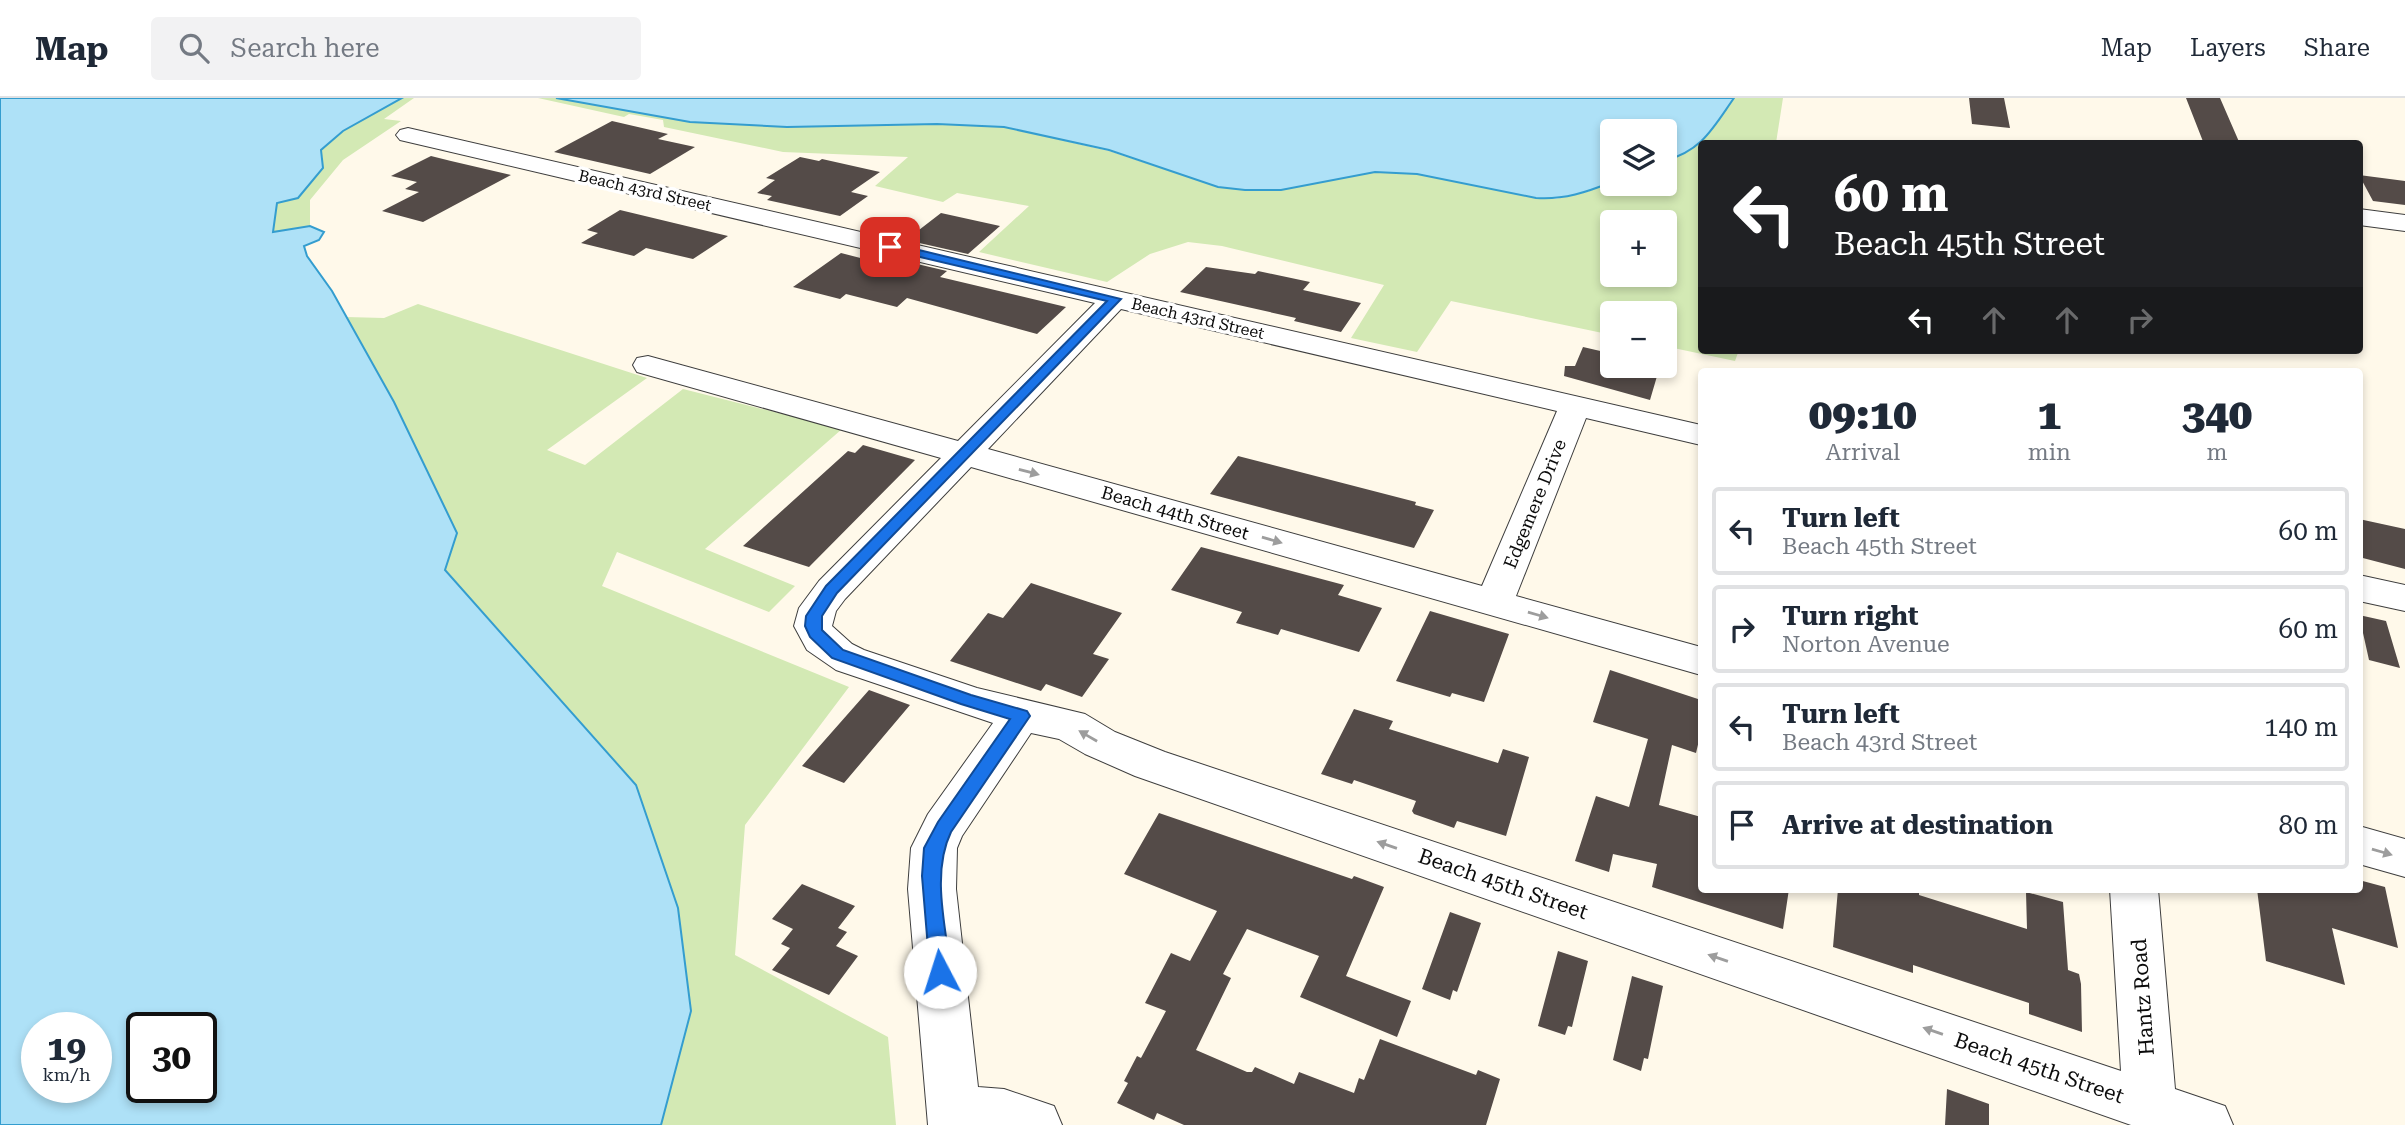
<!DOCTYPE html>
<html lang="en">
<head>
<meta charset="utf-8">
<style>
  body { margin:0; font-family:"Roboto Serif",serif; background:#f2f2f3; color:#1f2937; height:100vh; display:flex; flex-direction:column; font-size:26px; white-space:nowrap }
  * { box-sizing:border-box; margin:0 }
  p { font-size:23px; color:#747a83 }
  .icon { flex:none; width:38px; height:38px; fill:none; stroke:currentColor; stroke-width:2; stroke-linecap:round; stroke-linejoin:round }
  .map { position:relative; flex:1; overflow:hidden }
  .drawer { position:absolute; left:1698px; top:270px; width:665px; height:525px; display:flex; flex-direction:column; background:#fff; border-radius:7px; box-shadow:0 4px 10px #0003 }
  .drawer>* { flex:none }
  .banner { position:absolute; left:1698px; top:42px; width:665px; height:214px; border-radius:7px; box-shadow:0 4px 10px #0003; background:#202124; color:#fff; overflow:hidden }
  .fabs { position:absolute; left:1600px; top:21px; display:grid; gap:14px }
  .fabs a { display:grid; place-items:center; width:77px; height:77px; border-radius:7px; background:#fff; box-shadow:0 4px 10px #0003; font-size:35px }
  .speed { position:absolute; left:21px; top:914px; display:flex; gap:14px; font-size:35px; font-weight:700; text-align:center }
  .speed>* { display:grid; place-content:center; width:91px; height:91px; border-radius:50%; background:#fff; box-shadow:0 4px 10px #0003; line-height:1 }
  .speed small { font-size:18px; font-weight:400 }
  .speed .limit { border:4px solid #111; border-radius:10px; background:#fff; color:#111 }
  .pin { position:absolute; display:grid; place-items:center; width:60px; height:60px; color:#fff; margin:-30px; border-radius:14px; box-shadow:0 4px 10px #0006 }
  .me { position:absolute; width:77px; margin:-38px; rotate:355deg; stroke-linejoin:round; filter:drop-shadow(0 0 5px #0008) }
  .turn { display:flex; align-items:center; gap:24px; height:147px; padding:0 21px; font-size:32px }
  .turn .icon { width:91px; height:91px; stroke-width:2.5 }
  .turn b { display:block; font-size:49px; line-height:60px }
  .lanes { display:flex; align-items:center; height:66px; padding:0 21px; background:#0003; justify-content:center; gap:35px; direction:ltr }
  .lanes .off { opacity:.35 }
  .eta { display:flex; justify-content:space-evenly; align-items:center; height:119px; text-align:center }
  .eta b { font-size:42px; font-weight:800; line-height:49px }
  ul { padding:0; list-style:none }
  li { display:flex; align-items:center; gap:21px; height:88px; margin:0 14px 10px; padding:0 7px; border:4px solid #e0e1e3; border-radius:7px }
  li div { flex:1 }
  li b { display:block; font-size:26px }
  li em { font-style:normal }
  header { display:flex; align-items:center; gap:42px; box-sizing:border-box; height:98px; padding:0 35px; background:#fff; border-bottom:2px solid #e0e1e3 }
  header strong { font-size:33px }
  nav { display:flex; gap:38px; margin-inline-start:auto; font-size:24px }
  .search { width:490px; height:63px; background:#f2f2f3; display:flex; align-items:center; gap:18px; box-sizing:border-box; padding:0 24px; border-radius:7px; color:#747a83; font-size:26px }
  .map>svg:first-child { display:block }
</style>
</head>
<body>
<header>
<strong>Map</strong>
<div class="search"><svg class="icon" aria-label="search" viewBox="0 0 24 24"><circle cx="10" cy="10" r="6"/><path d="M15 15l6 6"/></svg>Search here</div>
<nav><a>Map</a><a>Layers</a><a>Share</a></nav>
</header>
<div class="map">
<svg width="2405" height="1027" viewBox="0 0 2405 1027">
  <rect width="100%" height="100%" fill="#fff9ea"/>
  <path fill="#d3e9b4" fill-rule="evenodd" d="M 402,0 L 414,0 L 384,21 L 401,23 L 343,62 L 310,102 L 310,128 L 273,135 L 277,104 L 323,63 L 321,52 L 343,33 Z
    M 538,0 L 557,0 L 690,24 L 788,29 L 937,26 L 1004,29 L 1109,53 L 1218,89 L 1245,92 L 1281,92 L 1375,74 L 1417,76 L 1536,100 L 1556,101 L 1587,94 L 1612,84 L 1664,86 L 1664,63 C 1702,53 1713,30 1734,0 L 1783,0 L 1776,45 L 1701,46 L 1701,252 L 1739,252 L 1735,263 L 1664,248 L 1664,215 L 1612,215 L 1612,237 L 1451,203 L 1417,254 L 1351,240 L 1384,187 L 1222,148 L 1188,144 L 1150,156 L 1107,184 L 979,154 L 1029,108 L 957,95 L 943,104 L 875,88 L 908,59 L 783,54 L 664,29 L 663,22 L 629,16 L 624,19 ZM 1612,124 L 1664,124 L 1664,177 L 1612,177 Z
    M 418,206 L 647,280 L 547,352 L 585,367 L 683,291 L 842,331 L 705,451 L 795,488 L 769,514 L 617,454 L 602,488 L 849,589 L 745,727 L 735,857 L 888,939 L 896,1027 L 661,1027 L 691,913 L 636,687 L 445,472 L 457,435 L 394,304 L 346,219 L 384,220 Z"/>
  <path fill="#aee1f7" stroke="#349dcf" stroke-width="2" fill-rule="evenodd" d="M 0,0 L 402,0 L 343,33 L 321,52 L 323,70 L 298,100 L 277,105 L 273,134 L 310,128 L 324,134 L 319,142 L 304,148 L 307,158 L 332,193 L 394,304 L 457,435 L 445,472 L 636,687 L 678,810 L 691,913 L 661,1027 L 0,1027 ZM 37,929 L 96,929 L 96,989 L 37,989 ZM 142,929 L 201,929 L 201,989 L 142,989 Z
    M 556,0 L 1734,0 C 1713,30 1702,53 1664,63 L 1664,33 L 1612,33 L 1612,84 C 1587,94 1564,102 1536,100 L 1417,76 L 1375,74 L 1281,92 L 1245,92 L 1218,89 L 1109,52 L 1004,29 L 937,26 L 787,29 L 690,24 Z"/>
  <path fill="#544b48" d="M 1969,0 L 2004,0 L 2010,30 L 1972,26 Z
    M 2186,0 L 2220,0 L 2240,46 L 2204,46 Z
    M 612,23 L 668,36 L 658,41 L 695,49 L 650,76 L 554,54 Z
    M 431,58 L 451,63 L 511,77 L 423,124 L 382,113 L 419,94 L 405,91 L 417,84 L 391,78 Z
    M 800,59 L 819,63 L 822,61 L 880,74 L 851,94 L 868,98 L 840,118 L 767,102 L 772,98 L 757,95 L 775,82 L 766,80 Z
    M 2359,77 L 2405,83 L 2405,107 L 2373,103 Z
    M 620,112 L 728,138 L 693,161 L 646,150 L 634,158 L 581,145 L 598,135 L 587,132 Z
    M 941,115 L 1000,128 L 968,156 L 906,142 Z
    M 841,155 L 876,164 L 883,158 L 947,173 L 940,179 L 1066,209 L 1037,236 L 907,200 L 897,209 L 846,196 L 840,201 L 793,189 Z
    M 1206,169 L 1255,176 L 1258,173 L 1310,184 L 1303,192 L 1361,205 L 1341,234 L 1294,223 L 1296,220 L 1180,194 Z
    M 1583,249 L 1609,255 L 1604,268 L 1660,268 L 1650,302 L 1564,278 L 1565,268 L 1575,268 Z
    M 863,347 L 915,362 L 809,469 L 743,448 L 848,353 L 855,355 Z
    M 1238,358 L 1416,404 L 1415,407 L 1434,412 L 1414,450 L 1210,396 Z
    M 2359,421 L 2405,431 L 2405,471 L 2359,459 Z
    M 1201,449 L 1344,487 L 1338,497 L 1382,510 L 1359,554 L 1281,531 L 1278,537 L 1236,525 L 1242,514 L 1171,492 Z
    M 1031,485 L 1122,515 L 1093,556 L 1109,561 L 1082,599 L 1046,586 L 1041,593 L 950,563 L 988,515 L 1003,520 Z
    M 1430,513 L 1509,536 L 1484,604 L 1452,595 L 1450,599 L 1396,583 Z
    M 2359,517 L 2386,523 L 2400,570 L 2369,562 Z
    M 1610,572 L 1701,602 L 1701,634 L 1696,655 L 1672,647 L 1659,707 L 1701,719 L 1701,791 L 1789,791 L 1783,831 L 1652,789 L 1657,766 L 1613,756 L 1609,774 L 1575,763 L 1596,698 L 1629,709 L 1648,641 L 1593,624 Z
    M 869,592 L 910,607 L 844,685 L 802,668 Z
    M 1354,611 L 1393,623 L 1389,631 L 1498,665 L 1503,651 L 1529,659 L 1506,738 L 1457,723 L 1454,730 L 1414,716 L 1412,713 L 1416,703 L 1354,682 L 1352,686 L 1321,676 Z
    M 1159,715 L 1352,781 L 1354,778 L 1384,789 L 1346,878 L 1411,903 L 1397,939 L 1300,899 L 1319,858 L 1247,831 L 1223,876 L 1231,880 L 1196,952 L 1247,974 L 1252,974 L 1255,969 L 1294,986 L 1299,974 L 1354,995 L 1359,980 L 1364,982 L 1380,941 L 1476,977 L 1478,972 L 1500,981 L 1486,1027 L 1184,1027 L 1157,1015 L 1154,1022 L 1117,1005 L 1128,985 L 1124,983 L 1137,958 L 1141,960 L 1166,913 L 1145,905 L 1171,855 L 1190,863 L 1217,813 L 1124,776 Z
    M 2359,782 L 2385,789 L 2398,850 L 2332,830 L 2345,887 L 2266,863 L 2257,791 L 2359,791 Z
    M 802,786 L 855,808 L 838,830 L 847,834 L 836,848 L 858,858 L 829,897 L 772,872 L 790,850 L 781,846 L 793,831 L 772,821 Z
    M 1838,791 L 1908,791 L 1919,795 L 1919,797 L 2027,831 L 2026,794 L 2063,804 L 2068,872 L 2079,876 L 2081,886 L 2082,934 L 2029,916 L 2029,905 L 1913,867 L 1913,875 L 1833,849 Z
    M 1450,814 L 1481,825 L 1457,894 L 1453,892 L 1450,902 L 1422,891 Z
    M 1558,853 L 1588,863 L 1572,929 L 1568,928 L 1565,937 L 1538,928 Z
    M 1632,878 L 1663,888 L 1648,961 L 1644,960 L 1641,973 L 1613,962 Z
    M 1947,991 L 1989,1006 L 1989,1027 L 1945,1027 Z"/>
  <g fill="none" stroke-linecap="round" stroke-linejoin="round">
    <g stroke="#3e3e3e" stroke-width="2">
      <path id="minor" d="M 408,30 L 1701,327 L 1701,347 L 1586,320 L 1516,498 L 1701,549 L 1701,577 L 971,369 L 845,501 L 836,513 L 832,528 L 852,546 L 864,552 L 977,590 L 1085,616 L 1115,634 L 1165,654 L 2121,973 L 2110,791 L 2158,791 L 2175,991 L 2225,1008 L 2233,1027 L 2131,1027 L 1135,678 L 1085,656 L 1059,641 L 1031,635 L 962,738 L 957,750 L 956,791 L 978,989 L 1004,991 L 1054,1008 L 1062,1027 L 928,1027 L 908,791 L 911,750 L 928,716 L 993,625 L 836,572 L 807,552 L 794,528 L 799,510 L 819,483 L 941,360 L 637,274 L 633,267 L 637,260 L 648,258 L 958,343 L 1095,205 L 400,42 L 396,37 L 400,32 ZM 1121,211 L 1557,313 L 1482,488 L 988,351 Z
        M 2359,111 L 2405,117 L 2405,133 L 2359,127 Z
        M 2359,477 L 2405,487 L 2405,513 L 2359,503 Z
        M 2359,728 L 2405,741 L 2405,779 L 2359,766 Z"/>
    </g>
    <use href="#minor" fill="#fff" fill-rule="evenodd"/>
  </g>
  <defs><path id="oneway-solid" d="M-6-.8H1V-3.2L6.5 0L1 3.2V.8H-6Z" transform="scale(1.75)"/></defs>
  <g fill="#9d9d9d">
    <use href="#oneway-solid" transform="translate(1029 374) rotate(15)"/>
    <use href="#oneway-solid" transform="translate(1272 442) rotate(16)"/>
    <use href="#oneway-solid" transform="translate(1538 517) rotate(16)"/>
    <use href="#oneway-solid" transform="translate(1088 638) rotate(-150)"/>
    <use href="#oneway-solid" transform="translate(1387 747) rotate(-161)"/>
    <use href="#oneway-solid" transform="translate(2382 754) rotate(16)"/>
    <use href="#oneway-solid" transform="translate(1718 860) rotate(-161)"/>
    <use href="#oneway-solid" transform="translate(1933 933) rotate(-161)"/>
  </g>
  <path fill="#1a73e8" stroke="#114b97" stroke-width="2" d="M 890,145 L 1121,201 L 837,495 L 822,518 L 822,532 L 843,552 L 971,597 L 1027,613 L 1030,618 L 951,734 C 931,775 946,830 951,874 L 948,880 L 940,883 L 933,880 L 930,874 L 922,778 L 924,750 L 938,724 L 1010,621 L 961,606 L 832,560 L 810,539 L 805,528 L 806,518 L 826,488 L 1107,203 L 886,151 L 884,149 Z"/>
  <g text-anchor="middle" stroke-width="7" stroke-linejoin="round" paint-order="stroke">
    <g font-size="16" fill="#0b0b0b" stroke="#fff">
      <text transform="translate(645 92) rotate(13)" y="6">Beach 43rd Street</text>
      <text transform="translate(1198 220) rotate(13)" y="6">Beach 43rd Street</text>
    </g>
    <g font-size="18" fill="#0b0b0b" stroke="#fff">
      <text transform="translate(1535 406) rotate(-68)" y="6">Edgemere Drive</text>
      <text transform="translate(1175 415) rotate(16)" y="6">Beach 44th Street</text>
    </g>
    <g font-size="21" fill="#0b0b0b" stroke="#fff">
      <text transform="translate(1503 786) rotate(19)" y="7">Beach 45th Street</text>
      <text transform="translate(2143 899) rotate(-94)" y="7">Hantz Road</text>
      <text transform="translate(2039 970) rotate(19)" y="7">Beach 45th Street</text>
    </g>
  </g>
</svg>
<div class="fabs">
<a><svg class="icon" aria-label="layers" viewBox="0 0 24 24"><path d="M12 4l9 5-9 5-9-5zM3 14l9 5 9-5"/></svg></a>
<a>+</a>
<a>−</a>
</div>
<div class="speed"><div>19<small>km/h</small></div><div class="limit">30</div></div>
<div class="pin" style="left:890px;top:149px;background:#d93025"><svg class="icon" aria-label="arrive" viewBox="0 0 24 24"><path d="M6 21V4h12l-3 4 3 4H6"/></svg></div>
<svg class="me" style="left:940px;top:874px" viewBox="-20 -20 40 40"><circle r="19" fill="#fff"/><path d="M0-13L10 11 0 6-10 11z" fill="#1a73e8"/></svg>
<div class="banner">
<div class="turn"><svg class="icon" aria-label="left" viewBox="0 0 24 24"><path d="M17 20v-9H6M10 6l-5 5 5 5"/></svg><div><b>60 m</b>Beach 45th Street</div></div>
<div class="lanes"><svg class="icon" aria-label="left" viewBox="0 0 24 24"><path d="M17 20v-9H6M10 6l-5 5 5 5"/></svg><svg class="icon off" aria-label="ahead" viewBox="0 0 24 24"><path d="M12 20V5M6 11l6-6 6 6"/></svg><svg class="icon off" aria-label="ahead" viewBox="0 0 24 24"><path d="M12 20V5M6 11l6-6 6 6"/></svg><svg class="icon off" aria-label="right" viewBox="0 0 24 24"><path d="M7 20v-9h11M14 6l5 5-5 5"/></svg></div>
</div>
<section class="drawer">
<div class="eta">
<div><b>09:10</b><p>Arrival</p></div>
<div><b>1</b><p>min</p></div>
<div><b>340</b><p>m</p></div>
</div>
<ul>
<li><svg class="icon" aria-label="left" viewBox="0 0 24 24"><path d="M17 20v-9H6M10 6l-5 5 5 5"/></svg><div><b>Turn left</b><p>Beach 45th Street</p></div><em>60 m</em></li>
<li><svg class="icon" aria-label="right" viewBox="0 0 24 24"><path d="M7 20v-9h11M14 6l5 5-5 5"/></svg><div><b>Turn right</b><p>Norton Avenue</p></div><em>60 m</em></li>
<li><svg class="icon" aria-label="left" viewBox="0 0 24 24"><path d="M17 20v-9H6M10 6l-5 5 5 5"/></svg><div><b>Turn left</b><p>Beach 43rd Street</p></div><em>140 m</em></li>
<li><svg class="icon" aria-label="arrive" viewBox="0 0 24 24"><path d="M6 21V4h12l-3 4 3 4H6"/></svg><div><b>Arrive at destination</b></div><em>80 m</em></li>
</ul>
</section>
</div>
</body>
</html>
